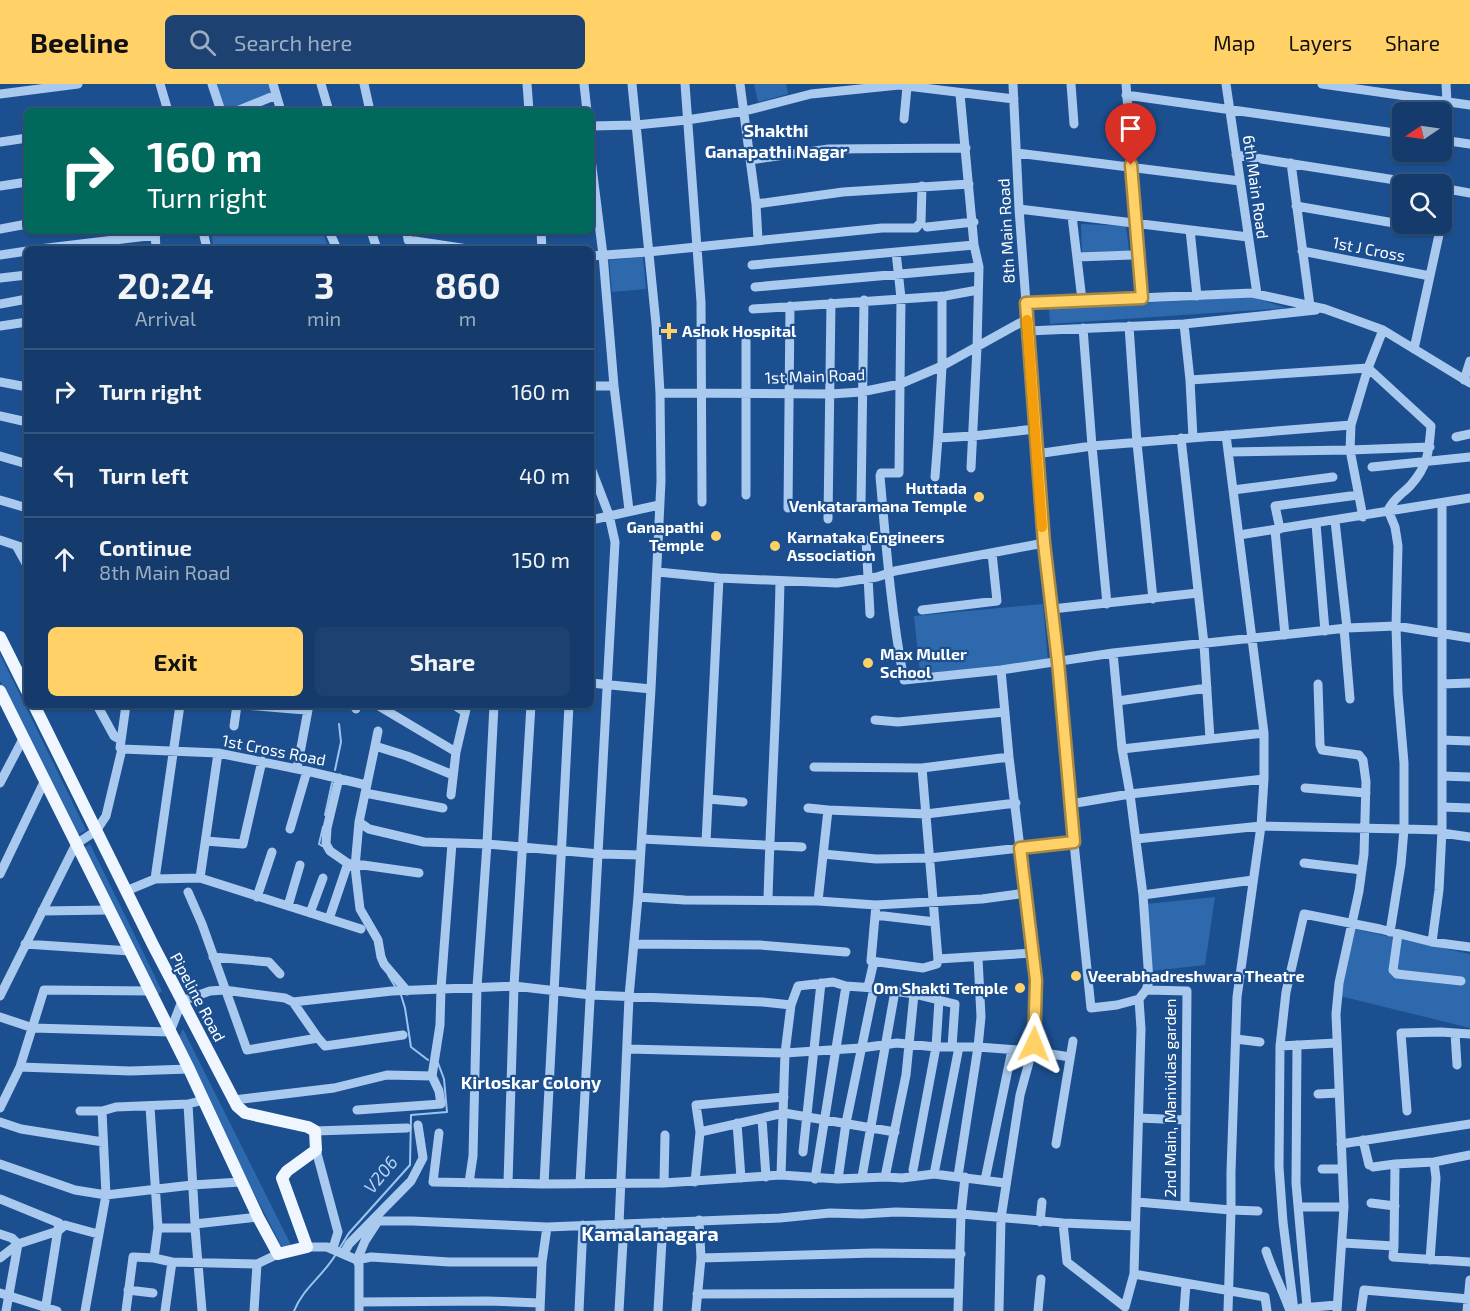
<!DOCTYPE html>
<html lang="en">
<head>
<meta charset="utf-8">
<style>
  body { margin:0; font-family:"Exo 2",sans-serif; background:#1d4271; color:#f1f3f6; height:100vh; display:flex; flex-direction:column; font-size:22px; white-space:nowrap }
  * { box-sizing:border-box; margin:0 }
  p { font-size:20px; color:#9dadc1 }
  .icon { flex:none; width:33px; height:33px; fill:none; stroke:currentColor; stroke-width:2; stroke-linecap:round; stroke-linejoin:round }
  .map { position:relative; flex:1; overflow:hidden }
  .side { position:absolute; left:24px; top:162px; width:570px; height:462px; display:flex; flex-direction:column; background:#143b6b; border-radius:9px; box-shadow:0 2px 4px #0004,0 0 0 2px #33557e }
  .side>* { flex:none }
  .guide { position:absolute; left:24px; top:24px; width:570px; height:126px; border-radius:9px; box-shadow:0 2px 4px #0004,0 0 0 2px #33557e; background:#00695c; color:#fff; overflow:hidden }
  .needle { width:39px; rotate:257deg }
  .controls { position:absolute; left:1392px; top:18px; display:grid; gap:12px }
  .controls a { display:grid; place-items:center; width:60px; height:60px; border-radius:9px; background:#143b6b; box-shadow:0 2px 4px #0004,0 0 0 2px #33557e; font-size:30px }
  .pin { position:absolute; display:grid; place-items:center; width:51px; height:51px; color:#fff; margin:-62px -26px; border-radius:50% 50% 50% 0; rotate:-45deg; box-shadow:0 0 6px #0007 }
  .pin .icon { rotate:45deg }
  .me { position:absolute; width:66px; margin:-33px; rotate:2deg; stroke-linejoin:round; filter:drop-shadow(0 0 4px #0008) }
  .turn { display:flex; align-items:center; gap:21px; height:126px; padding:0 24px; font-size:27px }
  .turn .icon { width:78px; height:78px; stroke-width:2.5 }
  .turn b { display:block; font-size:42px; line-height:51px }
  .eta { display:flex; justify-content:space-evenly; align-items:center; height:102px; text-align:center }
  .eta b { font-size:36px; font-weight:700; line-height:42px }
  .button { display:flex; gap:12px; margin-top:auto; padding:12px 24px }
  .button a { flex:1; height:69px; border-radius:9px; background:#ffd166; color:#111; font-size:24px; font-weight:700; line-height:69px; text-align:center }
  .button a+a { background:#1d4271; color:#f1f3f6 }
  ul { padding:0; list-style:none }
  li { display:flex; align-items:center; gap:18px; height:84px; padding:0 24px; border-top:2px solid #33557e }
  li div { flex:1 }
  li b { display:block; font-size:22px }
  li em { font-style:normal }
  header { display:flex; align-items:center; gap:36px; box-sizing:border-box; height:84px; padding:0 30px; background:#ffd166; color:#111 }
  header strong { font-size:28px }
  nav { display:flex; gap:33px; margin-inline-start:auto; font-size:21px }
  .search { width:420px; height:54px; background:#1d4271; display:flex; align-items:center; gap:15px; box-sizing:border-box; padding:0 21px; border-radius:9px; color:#9dadc1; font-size:22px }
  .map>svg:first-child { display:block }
</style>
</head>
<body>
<header>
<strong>Beeline</strong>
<div class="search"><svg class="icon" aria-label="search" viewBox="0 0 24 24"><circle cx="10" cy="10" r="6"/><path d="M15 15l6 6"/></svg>Search here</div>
<nav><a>Map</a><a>Layers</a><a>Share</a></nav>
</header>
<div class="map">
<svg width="1470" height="1227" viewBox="0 0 1470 1227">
  <rect width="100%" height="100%" fill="#1b4f8f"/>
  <path fill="#2e69ad" d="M 215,0 L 268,0 L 272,12 L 234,27 L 224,27 Z
    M 754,0 L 786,0 L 788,10 L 758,18 Z
    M 1081,140 L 1126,142 L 1129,167 L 1082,168 Z
    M 212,147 L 322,147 L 329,165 L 213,165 Z
    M 643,173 L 646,205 L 612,208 L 609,176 Z
    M 1252,213 L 1286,224 L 1050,240 L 1049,224 Z
    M 1043,520 L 1048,578 L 920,590 L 914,532 Z
    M 0,570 L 86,746 L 76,752 L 0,597 Z
    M 90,760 L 162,907 L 156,912 L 84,764 Z
    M 1215,813 L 1205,881 L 1152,887 L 1146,820 Z
    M 1354,845 L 1470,870 L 1470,944 L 1340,912 Z
    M 183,945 L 292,1163 L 284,1167 L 214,1032 L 178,954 Z"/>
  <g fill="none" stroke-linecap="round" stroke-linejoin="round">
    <path stroke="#9cc4f0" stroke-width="2" d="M 335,686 L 341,658 L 339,640
      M 325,731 L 332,699
      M 322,762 L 319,760 L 323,743
      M 388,891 L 396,904
      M 401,911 L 405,924 L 411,963 L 428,976
      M 339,1165 L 349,1149 L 410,1081 L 411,1031 L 447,1028 L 444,995 L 438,979
      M 294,1227 C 303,1204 324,1191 336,1170"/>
    <path stroke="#a9c9ee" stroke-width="9" d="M 160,0 L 168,27
      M 212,0 L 221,27
      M 273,0 L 281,27
      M 321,0 L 329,27
      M 364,0 L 370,27
      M 527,0 L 529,27
      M 584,0 L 587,27
      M 685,0 L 701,218 L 702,418
      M 740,0 L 756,120 L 758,156
      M 1013,0 L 1019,125 L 1044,459 L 1057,578 L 1070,720 L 1091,924 L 1117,921 L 1139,915 L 1141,945 L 1134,1190 L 1265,1213 L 1267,1227
      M 1071,0 L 1074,40
      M 1126,0 L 1142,214
      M 1226,0 L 1257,210
      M 1322,0 L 1470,21
      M 1446,0 L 1447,18
      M 0,10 L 78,0
      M 960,10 L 974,161 L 979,183 L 977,263 L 971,384
      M 1126,11 L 1402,50
      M 237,27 L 276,11
      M 904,35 L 907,3
      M 591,42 L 636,41 L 687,36 L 745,27 L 811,10 L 899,1 L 1014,15
      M 1442,56 L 1470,60
      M 0,58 L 27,54
      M 1017,69 L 1240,97
      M 1236,71 L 1421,100
      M 591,75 L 603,171 L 614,302 L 629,426
      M 750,76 L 829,65 L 966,64
      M 1291,79 L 1310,222
      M 0,102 L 27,98
      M 1442,104 L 1470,109
      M 756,120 L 843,108 L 969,100
      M 1296,122 L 1440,147
      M 1019,125 L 1248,153
      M 1072,132 L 1082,216
      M 927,143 L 974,138
      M 0,145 L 27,140
      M 1190,146 L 1197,212
      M 155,147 L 156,165
      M 203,147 L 207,165
      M 329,147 L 337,165
      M 371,147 L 377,165
      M 406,147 L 411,165
      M 541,147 L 542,165
      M 408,156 L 468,165
      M 39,165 L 156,151
      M 1302,167 L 1430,192
      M 896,168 L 901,214 L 899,389 L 881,389 L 880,392 C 886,461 891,529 904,596 L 1001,586 L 1113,569 L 1347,544 L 1396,542 L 1470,554
      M 0,171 L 27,167
      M 591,172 L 648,168 L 882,144 L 916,144 L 921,138 L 922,102
      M 1077,173 L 1132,171
      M 752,181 L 974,161
      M 0,194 L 27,191
      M 755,203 L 979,183
      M 942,212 L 942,282 L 938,354 L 973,352 L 1035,345
      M 1026,219 L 1252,209 L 1325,225 L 1383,246 L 1470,299
      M 0,220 L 27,215
      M 753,225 L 945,212 L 978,206
      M 1184,240 L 1190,296 L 1193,354
      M 0,242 L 27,238
      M 1129,242 L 1137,359 L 1153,515
      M 1083,244 L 1092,362 L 1107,520
      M 1383,246 L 1368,284 L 1351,341 L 1350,366 L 1430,363
      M 1028,247 L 1184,240 L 1316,226
      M 1414,265 L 1449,105
      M 1190,296 L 1368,284 L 1431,342 C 1429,368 1428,382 1410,402 C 1400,412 1395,413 1388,426
      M 1464,296 L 1470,277
      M 0,298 L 27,303
      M 591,302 L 614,302
      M 660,309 L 831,310 L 861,308 L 900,300 L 942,282 L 1027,235
      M 0,332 L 27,338
      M 1456,353 L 1470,350
      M 1181,354 L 1204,560 L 1210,655
      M 1228,368 L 1350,366 L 1363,433
      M 1036,370 L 1092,362 L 1351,341
      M 0,372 L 27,380
      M 1372,383 L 1470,373
      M 935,393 L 938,354
      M 1233,406 L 1333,393
      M 746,411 L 746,257
      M 0,416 L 27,424
      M 861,421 L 864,216
      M 788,424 L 790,222
      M 1388,426 L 1395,443 L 1398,462 L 1396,542 L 1398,609 L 1404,679 L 1404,745 L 1442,746
      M 828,435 L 831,219
      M 591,436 L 659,421
      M 1335,437 L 1347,544
      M 1316,440 L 1325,547
      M 1280,445 L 1275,422 L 1358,411
      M 1275,446 L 1285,551
      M 1239,451 L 1470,414
      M 0,456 L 27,465
      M 866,456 L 870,530
      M 17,463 L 27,481
      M 658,488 L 719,494 L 837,499 L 877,493 L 895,487 L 1044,459
      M 1052,525 L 1198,509
      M 922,526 L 997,517 L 992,469
      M 1344,544 L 1350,615
      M 1113,569 L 1122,665 L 1130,710 L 1143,811 L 1149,897 L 1146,906 L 1139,915
      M 591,599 L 651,605
      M 1318,600 L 1320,661 L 1322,666 L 1359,671 L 1363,676 L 1366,698 L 1364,770 L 1359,807 L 1339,899 L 1336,930 L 1344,1123 L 1337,1227
      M 1442,600 L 1470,599
      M 1118,617 L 1207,604
      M 97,621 L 114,652 L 121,656
      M 244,621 L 293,625 L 293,621
      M 377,621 L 456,668
      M 454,621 L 465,628
      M 293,625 L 308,626 L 297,685
      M 356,625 L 357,621
      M 875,636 L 898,638 L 1005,628
      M 234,642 L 237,621
      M 1442,656 L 1470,657
      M 375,662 L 378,647
      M 122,665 L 218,669 L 307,687 L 366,701
      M 1122,665 L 1264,649
      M 814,683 L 922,684 L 1009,673
      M 453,691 L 407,672 L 375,662 L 359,738 L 369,745 L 424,758 L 487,760 L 599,770 L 640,771
      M 1442,692 L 1470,693
      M 339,694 L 327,744 L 326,760 L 330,767 L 356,785
      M 0,699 L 24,653
      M 1305,704 L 1366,709
      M 365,709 L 443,724
      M 451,711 L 456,668 L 467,621
      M 708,715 L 743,718
      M 1070,720 L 1130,710 L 1264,695
      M 1442,723 L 1470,724
      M 808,724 L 828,726
      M 359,738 L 355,783 L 360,825 L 378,856 L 381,873 L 384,880 L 407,907
      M 290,745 L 307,687
      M 1442,749 L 1470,753
      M 642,755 L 802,763
      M 1136,755 L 1261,742 L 1404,745 L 1401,780 L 1390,848
      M 206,757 L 243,760 L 262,677
      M 706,758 L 719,494
      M 823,770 L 876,775 L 930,774 L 1074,758
      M 1304,779 L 1362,786
      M 356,780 L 419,789
      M 0,790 L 45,696
      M 200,794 L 218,669
      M 155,795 L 200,794 L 361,845
      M 126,807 L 155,795 L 180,621
      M 188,808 L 202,840 L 247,966 L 318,954 L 293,918
      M 1143,811 L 1253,796
      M 257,813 L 272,768
      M 638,813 L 685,816 L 818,817 L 876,821 L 982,815 L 1026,809
      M 768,815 C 771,709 778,603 780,497
      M 818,817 L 828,726 L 926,730 L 1016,719
      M 876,821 L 871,877 L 923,884 L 937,880 L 938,875 L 922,684
      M 288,822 L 300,781
      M 42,827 L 110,826
      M 310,829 L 323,794
      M 875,831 L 935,838
      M 329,835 L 348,779
      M 1398,850 L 1393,886 L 1397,890 L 1461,897
      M 1432,858 L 1439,806 L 1442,746 L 1442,419
      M 25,860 L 130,867
      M 634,860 L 760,861 L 846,868
      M 213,873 L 269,878 L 280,890
      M 938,875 L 1033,869
      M 868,903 L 874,877
      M 1146,906 L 1187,907 L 1185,1122
      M 0,912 L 76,760 L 96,747 L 106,732 L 122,665 L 120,664 L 126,621
      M 0,933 L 33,944 L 170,948 L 182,917 L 210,907 L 224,906 L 285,914 L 293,918 L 392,907 L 514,902 L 591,911 L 763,918 L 791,921
      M 1455,949 L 1457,981
      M 318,954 L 325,962 L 403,951
      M 1236,955 L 1260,958
      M 1297,961 L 1296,1099 L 1307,1223
      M 1280,962 L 1336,959
      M 628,965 L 785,969 L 861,964 L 897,959 L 936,963 L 978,963 L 1032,967 L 1070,973
      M 20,983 L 130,987 L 189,985
      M 1318,1010 L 1339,1009
      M 784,1013 L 696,1021 L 700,1048 L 784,1029 L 895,1048
      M 234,1016 L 334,1004 L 387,991 L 432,992
      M 188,1020 L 195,1140
      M 150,1023 L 158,1144 L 154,1174
      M 0,1024 L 20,983 L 44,906 L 150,907
      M 357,1026 L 441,1020 L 439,1007 L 432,992 L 440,941 L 441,904 L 452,759
      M 80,1027 L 102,1027 L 116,1023 L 188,1020 L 204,1016
      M 1407,1027 L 1401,949 L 1441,948 L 1470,950
      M 1139,1034 L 1186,1036
      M 762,1035 L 766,1093
      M 0,1038 L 21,1045 L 103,1058
      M 737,1039 L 741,1094
      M 315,1047 L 407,1044
      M 439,1049 L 433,1098 L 544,1100 L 664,1099 L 781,1091 L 838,1095 L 885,1093 L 902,1094 L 934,1090 L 1005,1099
      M 1363,1056 L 1369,1081
      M 1056,1060 L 1073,957
      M 1341,1060 L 1470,1040
      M 316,1066 L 338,1148 L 333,1164
      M 803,1068 L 821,899
      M 0,1080 L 75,1106 L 106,1111 L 192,1101 L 241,1098
      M 1373,1083 L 1395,1080
      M 1322,1085 L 1342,1085
      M 913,1086 L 936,963 L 939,916
      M 934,1090 L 959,963
      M 781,1091 L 785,969 L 791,921 L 798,902 L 833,898 L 846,902 L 874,904 L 914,910 L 955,920 L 952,963
      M 958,1092 L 978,963 L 981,933 L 978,874
      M 862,1093 L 895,907
      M 885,1093 L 906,991 L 914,910
      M 815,1095 L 846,902
      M 838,1095 L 846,1039 L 874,904
      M 985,1096 L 1012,966
      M 695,1098 L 700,1048
      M 469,1099 L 473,1072 L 477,903 L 487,760 L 494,621
      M 508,1099 L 514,902 L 531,621
      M 664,1099 L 665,1051
      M 544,1100 L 569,621
      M 580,1100 L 615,458 L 609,431 L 591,384
      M 0,1115 L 59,1139 L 45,1227
      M 1137,1118 L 1231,1126 L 1231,1088 L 1237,913 L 1261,742 L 1264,695 L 1264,649 L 1226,351
      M 1371,1119 L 1395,1122
      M 1298,1123 L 1344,1123
      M 1040,1138 L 1042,1118
      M 1063,1139 L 1067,1178 L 1125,1223 L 1134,1190
      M 158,1144 L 195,1144 L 195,1140 L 258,1133
      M 195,1144 L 202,1227
      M 0,1150 L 12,1154 L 18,1160 L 6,1227
      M 1343,1159 L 1394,1162 L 1395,1080 L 1434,1078 L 1470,1071
      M 1394,1162 L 1393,1173 L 1470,1178
      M 307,1163 L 327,1163 L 357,1176 L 359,1181 L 359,1227
      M 1266,1167 C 1273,1188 1283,1207 1290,1227
      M 344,1169 L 349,1160 L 411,1097 L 423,1074 L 418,1041
      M 0,1174 L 18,1160 L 58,1147 L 65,1141 L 98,1150
      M 701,1174 L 874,1169 L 961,1170
      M 357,1176 L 365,1157 L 378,1137 L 412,1137 L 547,1143
      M 357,1176 L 371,1173 L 449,1178 L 542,1178
      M 1430,1176 L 1436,1094 L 1434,1078
      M 128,1206 L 153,1209
      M 0,1209 L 57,1227
      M 697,1210 L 958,1209
      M 359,1218 L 487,1217 L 540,1219
      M 1301,1224 L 1337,1221
      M 1294,1226 L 1283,1138 L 1279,1083 L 1280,962 L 1286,908 L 1304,830 L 1380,845 L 1432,858 L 1470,863
      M 85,1227 L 106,1111 L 102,1027
      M 126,1227 L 133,1173 L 154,1174 L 172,1178 L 257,1180
      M 165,1227 L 172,1178
      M 254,1227 L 257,1180 L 278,1170
      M 540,1227 L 542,1178 L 547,1143 L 780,1134 L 830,1129 L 862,1130 L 896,1128 L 961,1130 L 1063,1139 L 1135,1142
      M 579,1227 L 583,1141
      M 619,1227 L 623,1157 L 619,1140 L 629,913 L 638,813 L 651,605 L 661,397 L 660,309 L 656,240 L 632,0
      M 658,1227 L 663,1138
      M 696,1227 L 701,1174 L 699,1136
      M 958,1227 L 961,1130 L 965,1093
      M 999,1227 L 1001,1134 L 1020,1011 L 1034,960 L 1036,896 L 1009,673 L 1001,586
      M 1038,1227 L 1041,1195
      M 1184,1227 L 1186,1200
      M 1228,1227 L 1231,1126 L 1258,1127
      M 1361,1227 L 1364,1206 L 1469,1215
      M 1467,1227 L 1470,1196"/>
    <path stroke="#f0f6ff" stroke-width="12" d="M 0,553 L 27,607
      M 0,607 L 189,985 L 258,1133 L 278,1170 L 307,1163 L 282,1094 L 287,1087 L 316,1066 L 315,1047 L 308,1043 L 245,1029 L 237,1022 L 153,861 L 34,621"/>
  </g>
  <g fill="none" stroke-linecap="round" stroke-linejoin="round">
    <g stroke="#a68842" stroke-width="15">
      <path id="route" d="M 1034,960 L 1036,896 L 1020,764 L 1074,758 L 1058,578 L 1044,459 L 1026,219 L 1142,214 L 1131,81"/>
    </g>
    <use href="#route" stroke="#ffd166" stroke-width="10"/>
    <path stroke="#f59e0b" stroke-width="10" d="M 1027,236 L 1042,443"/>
  </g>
  <g fill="#ffd166" stroke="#1b4f8f" stroke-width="2">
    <path d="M666 238h6v6h6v6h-6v6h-6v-6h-6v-6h6z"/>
    <circle cx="979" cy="413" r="6"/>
    <circle cx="716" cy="452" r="6"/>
    <circle cx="775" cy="462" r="6"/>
    <circle cx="868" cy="579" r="6"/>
    <circle cx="1076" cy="892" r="6"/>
    <circle cx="1020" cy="904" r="6"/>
  </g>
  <g text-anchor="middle" stroke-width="4.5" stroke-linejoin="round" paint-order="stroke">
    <g font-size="16" fill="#fff" stroke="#1b4f8f">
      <text transform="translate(1256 103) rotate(82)" y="6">6th Main Road</text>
      <text transform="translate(1006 147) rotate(-93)" y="6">8th Main Road</text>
      <text transform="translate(1369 165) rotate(11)" y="6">1st J Cross</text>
      <text transform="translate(815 292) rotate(-2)" y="6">1st Main Road</text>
      <text transform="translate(274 666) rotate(11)" y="6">1st Cross Road</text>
      <text transform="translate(198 913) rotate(62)" y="6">Pipeline Road</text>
      <text transform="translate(1170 1014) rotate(-90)" y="6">2nd Main, Manivilas garden</text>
    </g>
    <g font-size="16" font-weight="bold" fill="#fff" stroke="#1b4f8f" text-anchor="start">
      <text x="682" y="253">Ashok Hospital</text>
      <text x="967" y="410" text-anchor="end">Huttada<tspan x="967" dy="18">Venkataramana Temple</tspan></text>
      <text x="704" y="449" text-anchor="end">Ganapathi<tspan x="704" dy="18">Temple</tspan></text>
      <text x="787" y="459">Karnataka Engineers<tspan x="787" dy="18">Association</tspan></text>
      <text x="880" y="576">Max Muller<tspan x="880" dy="18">School</tspan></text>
      <text x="1088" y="898">Veerabhadreshwara Theatre</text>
      <text x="1008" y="910" text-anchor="end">Om Shakti Temple</text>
    </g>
    <g font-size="18" font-weight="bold" fill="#fff" stroke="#1b4f8f">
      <text x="776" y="53">Shakthi<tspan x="776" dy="21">Ganapathi Nagar</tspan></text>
      <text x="531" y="1005">Kirloskar Colony</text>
    </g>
    <g font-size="18" font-style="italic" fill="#b5d3f5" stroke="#1b4f8f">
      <text transform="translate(381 1091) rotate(-51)" y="6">V206</text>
    </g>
    <g font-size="20" font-weight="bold" fill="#fff" stroke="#1b4f8f">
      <text x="650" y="1157">Kamalanagara</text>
    </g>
  </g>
</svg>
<div class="controls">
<a><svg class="needle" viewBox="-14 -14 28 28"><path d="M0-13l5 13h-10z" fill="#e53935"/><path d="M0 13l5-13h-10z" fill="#9dadc1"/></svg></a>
<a><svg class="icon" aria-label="search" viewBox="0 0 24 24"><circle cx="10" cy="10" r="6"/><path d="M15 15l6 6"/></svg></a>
</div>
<div class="pin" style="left:1131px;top:81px;background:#d93025"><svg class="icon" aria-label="arrive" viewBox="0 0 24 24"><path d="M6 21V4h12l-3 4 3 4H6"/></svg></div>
<svg class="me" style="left:1034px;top:960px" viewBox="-20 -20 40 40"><path d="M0-17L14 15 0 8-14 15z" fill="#ffd166" stroke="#fff" stroke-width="4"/></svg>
<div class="guide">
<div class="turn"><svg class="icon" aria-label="right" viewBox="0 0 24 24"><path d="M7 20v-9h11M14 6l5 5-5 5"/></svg><div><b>160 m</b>Turn right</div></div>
</div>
<section class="side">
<div class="eta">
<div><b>20:24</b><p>Arrival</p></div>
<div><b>3</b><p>min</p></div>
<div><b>860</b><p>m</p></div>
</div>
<ul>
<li><svg class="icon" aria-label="right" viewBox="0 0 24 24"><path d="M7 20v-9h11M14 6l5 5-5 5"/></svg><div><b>Turn right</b></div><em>160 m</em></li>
<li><svg class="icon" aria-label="left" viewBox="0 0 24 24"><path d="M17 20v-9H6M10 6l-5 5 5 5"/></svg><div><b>Turn left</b></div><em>40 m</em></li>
<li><svg class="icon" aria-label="ahead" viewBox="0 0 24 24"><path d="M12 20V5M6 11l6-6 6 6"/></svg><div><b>Continue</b><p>8th Main Road</p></div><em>150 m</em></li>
</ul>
<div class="button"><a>Exit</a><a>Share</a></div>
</section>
</div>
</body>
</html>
